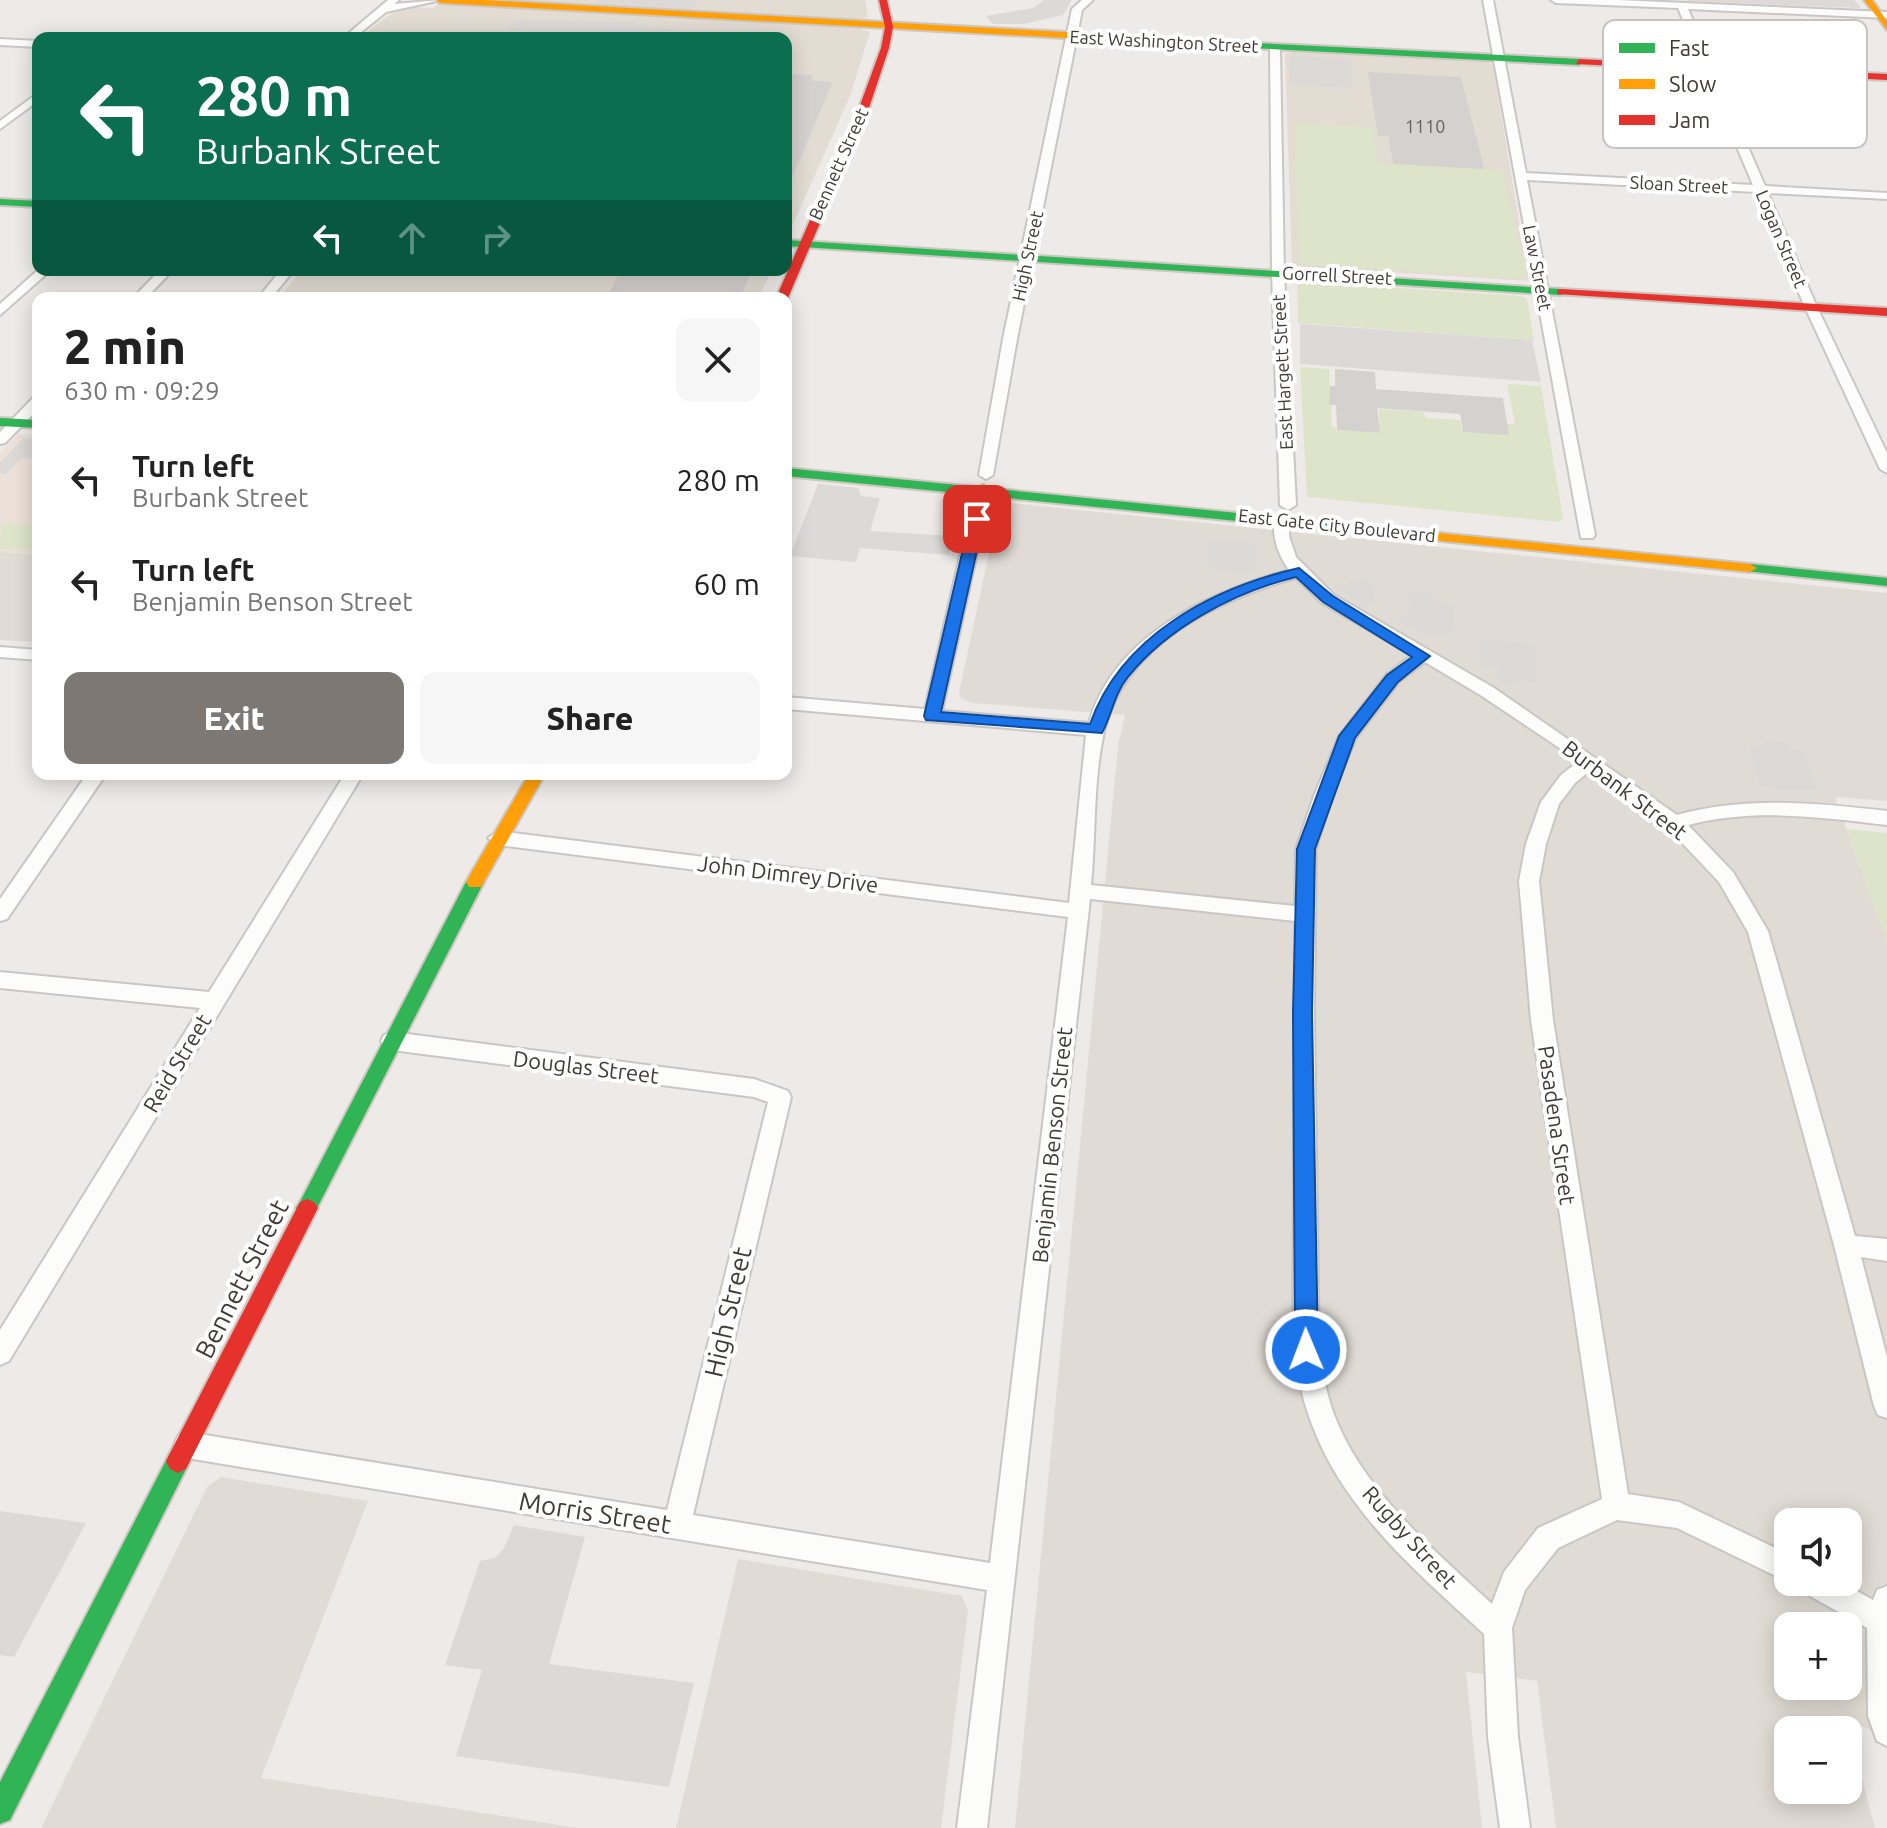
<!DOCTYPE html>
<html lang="en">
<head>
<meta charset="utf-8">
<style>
  body { margin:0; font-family:Ubuntu,sans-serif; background:#f6f6f6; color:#222; height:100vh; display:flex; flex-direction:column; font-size:30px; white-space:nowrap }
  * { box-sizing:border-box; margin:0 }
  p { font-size:26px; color:#767676 }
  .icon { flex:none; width:44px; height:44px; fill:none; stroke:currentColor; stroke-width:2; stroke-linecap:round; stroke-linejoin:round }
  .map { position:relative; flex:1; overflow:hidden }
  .sheet { position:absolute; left:32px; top:292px; width:760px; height:488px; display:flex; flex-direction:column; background:#fff; border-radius:16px; box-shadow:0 4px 20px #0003 }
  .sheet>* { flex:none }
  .top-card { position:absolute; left:32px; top:32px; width:760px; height:244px; border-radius:16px; box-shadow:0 4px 20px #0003; background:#0b6e4f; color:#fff; overflow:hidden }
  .fabs { position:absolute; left:1774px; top:1508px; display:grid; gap:16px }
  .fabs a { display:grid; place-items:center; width:88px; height:88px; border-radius:16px; background:#fff; box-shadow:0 4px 20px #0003; font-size:40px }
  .pin { position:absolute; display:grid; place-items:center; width:68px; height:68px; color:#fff; margin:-34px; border-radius:16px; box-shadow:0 4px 12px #0006 }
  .me { position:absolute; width:88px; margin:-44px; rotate:359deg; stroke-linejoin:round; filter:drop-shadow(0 0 6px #0008) }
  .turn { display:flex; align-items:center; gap:28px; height:168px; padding:0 32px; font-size:36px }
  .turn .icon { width:104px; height:104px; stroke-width:2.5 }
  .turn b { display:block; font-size:56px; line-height:68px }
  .lanes { display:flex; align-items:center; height:76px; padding:0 32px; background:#0003; justify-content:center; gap:40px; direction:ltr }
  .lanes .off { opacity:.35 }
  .round { display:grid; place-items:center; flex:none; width:84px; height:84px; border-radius:16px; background:#f6f6f6 }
  .headline { display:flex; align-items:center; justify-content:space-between; height:136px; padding:0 32px }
  h1 { font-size:48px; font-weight:800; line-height:60px }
  .cta { display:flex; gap:16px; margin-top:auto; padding:16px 32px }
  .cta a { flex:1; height:92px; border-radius:16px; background:#7d7873; color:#fff; font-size:32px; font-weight:800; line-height:92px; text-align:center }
  .cta a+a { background:#f6f6f6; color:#222 }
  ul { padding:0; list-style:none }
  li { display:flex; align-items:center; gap:24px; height:104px; padding:0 32px }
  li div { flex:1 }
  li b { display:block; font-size:30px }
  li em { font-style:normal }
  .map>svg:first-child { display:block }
</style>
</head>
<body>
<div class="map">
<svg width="1887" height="1828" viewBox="0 0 1887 1828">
  <rect width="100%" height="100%" fill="#edeae7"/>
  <path fill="#e1dbd5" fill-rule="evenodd" d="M 1010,503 L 1887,593 L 1887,801 L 1835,797 L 1887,941 L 1887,1738 L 1846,1718 L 1875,1828 L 1556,1828 L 1537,1681 L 1466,1672 L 1482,1828 L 1015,1828 L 1118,746 L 1125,715 L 972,703 L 961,698 L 959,692 L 999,508 ZM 1788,1522 L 1848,1522 L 1848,1582 L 1788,1582 ZM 1788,1626 L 1848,1626 L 1848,1686 L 1788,1686 ZM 1788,1730 L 1848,1730 L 1848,1790 L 1788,1790 Z
    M 0,552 L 38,554 L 38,642 L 0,640 Z
    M 221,1477 L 368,1501 L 261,1778 L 578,1828 L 41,1828 L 207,1487 Z
    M 738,1559 L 962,1596 L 968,1611 L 941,1828 L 676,1828 Z"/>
  <path fill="#ece1d8" d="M 18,434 L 38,435 L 38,554 L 0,552 L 0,453 Z"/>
  <path fill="#e3dcd3" d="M 445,0 L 865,0 L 868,17 L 862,19 L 862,30 L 870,32 L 850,96 L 786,240 L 786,38 L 359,38 L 396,10 L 411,7 L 433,8 Z
    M 1295,51 L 1483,61 L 1493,65 L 1529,281 L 1292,266 L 1285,54 Z
    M 302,270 L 772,270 L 758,298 L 279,298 Z"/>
  <path fill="#dee4c9" d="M 1295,124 L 1373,128 L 1377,163 L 1502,170 L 1528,279 L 1299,264 Z
    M 1303,282 L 1521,296 L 1527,299 L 1534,340 L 1298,323 L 1297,284 Z
    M 1300,367 L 1329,369 L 1332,426 L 1338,430 L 1380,433 L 1379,409 L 1423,412 L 1426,418 L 1460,420 L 1462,431 L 1509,435 L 1507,424 L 1515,424 L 1507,384 L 1541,386 L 1563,518 L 1560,522 L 1307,497 Z
    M 38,517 L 38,551 L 0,549 L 1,523 L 32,524 Z
    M 1847,829 L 1887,833 L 1887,941 Z"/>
  <path fill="#dcd9d7" d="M 598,0 L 699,0 L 692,10 L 594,5 Z
    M 1044,0 L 1072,0 L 1063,15 L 1024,24 L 993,24 L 986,16 L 1033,8 Z
    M 1687,0 L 1854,0 L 1861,8 L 1688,1 Z
    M 517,19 L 647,24 L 645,28 L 678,29 L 673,37 L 507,31 Z
    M 1289,56 L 1351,59 L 1353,88 L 1290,85 Z
    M 1300,324 L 1532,340 L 1541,382 L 1300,364 Z
    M 23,438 L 38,439 L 38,458 L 20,459 L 6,474 L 0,474 L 0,463 Z
    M 818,484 L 858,488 L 861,496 L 880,498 L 870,531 L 953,536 L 949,555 L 860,548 L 856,562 L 790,556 Z
    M 1208,541 L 1254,541 L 1258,568 L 1240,574 L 1207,567 Z
    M 1362,578 L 1373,579 L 1374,595 L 1367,607 L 1336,587 Z
    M 1409,591 L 1432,593 L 1435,602 L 1452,604 L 1455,637 L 1425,634 L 1392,619 L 1410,611 Z
    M 1479,640 L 1516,641 L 1534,645 L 1538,682 L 1519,680 L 1508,687 L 1492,677 L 1500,668 L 1481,664 Z
    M 1764,741 L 1787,743 L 1792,750 L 1805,752 L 1817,791 L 1778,791 L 1774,787 L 1759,785 L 1749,746 L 1762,748 Z
    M 0,1511 L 86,1523 L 14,1657 L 0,1655 Z
    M 514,1525 L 585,1537 L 549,1664 L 694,1683 L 669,1787 L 456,1756 L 482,1670 L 445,1665 L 480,1561 L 495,1558 L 504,1548 Z"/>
  <path fill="#d5d1ce" stroke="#d5d1cd" stroke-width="2" d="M 1369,73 L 1460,78 L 1483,168 L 1394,163 L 1389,135 L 1379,135 Z
    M 786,75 L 812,76 L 809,81 L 831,83 L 786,190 Z
    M 622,270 L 751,270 L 739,298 L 612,298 L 615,293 L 610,293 Z
    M 1336,370 L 1374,373 L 1375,390 L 1502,399 L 1508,434 L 1464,431 L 1461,413 L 1376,407 L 1379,432 L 1338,429 L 1337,404 L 1330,404 L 1331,387 L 1336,387 Z"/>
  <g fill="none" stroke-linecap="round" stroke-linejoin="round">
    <g stroke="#c9c6c3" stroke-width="4">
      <path id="street" d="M 388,0 L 399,0 L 394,4 L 441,0 L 386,12 L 354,38 L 343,38 Z
        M 1082,0 L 1093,0 L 1082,10 L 1017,339 L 993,475 L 986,479 L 979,475 L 1003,339 L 1072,9 Z
        M 1483,0 L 1493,0 L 1526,173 L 1753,185 L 1678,8 L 1556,3 L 1551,0 L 1618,0 L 1887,12 L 1887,18 L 1688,9 L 1765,186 L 1887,193 L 1887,199 L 1768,193 L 1816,305 L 1887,453 L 1887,473 L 1880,469 L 1804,305 L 1756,192 L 1527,180 L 1595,535 L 1593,538 L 1581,538 Z
        M 0,39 L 38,41 L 38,47 L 0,45 Z
        M 1275,45 L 1280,48 L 1284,272 L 1296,505 L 1288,510 L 1280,505 L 1272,272 L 1270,48 Z
        M 38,93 L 38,101 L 0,129 L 0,121 Z
        M 38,270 L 51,270 L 0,315 L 0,304 Z
        M 160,270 L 173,270 L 146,298 L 133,298 Z
        M 281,270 L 294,270 L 271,298 L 258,298 Z
        M 38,397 L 38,409 L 5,443 L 0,444 L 0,432 L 33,398 Z
        M 983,485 L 991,490 L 942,711 L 1089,723 C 1113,636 1209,592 1289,570 C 1278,554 1273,540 1274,521 L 1282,516 L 1290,521 L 1289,536 L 1296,557 L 1334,595 L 1494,688 L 1677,815 C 1747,796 1816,803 1887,811 L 1887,825 C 1821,817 1753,808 1688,825 L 1733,872 L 1768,931 L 1855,1236 L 1887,1239 L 1887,1261 L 1861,1257 L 1887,1357 L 1887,1418 L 1878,1415 L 1874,1406 L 1834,1245 L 1748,932 L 1719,882 L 1667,827 L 1591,770 L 1575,783 L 1559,804 L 1546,844 L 1539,881 L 1553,1020 L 1628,1494 L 1679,1502 L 1788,1554 L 1788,1582 L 1677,1528 L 1617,1520 L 1558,1548 L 1525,1590 L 1512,1628 L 1518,1737 L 1530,1828 L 1500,1828 L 1488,1737 L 1484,1634 C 1420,1575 1345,1512 1313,1427 C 1303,1402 1298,1377 1293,1350 L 1295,921 L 1090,899 L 987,1828 L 957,1828 L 987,1590 L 187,1458 L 178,1454 L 174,1445 L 178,1436 L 187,1432 L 667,1510 L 768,1102 L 754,1097 L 392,1050 L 384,1047 L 381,1041 L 384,1035 L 392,1032 L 754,1079 L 788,1091 L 791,1097 L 693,1515 L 990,1563 L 1068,917 L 498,845 L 488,838 L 498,831 L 1069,903 L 1086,735 L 786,709 L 786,697 L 925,709 L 975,490 ZM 1296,578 L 1322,603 L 1412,655 L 1387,674 L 1339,736 L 1314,796 L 1296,849 L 1295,906 L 1091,885 C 1096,834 1093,781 1104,732 C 1124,645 1217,600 1296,578 ZM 1425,662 L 1482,696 L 1579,761 L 1561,775 L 1541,802 L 1526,844 L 1519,881 L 1531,1020 L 1602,1499 L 1538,1528 L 1504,1572 L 1492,1604 C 1435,1551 1368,1495 1337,1422 C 1327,1398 1323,1375 1319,1350 L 1314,1013 L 1316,849 L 1332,796 L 1356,738 L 1399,682 Z
        M 0,647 L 38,650 L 38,660 L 0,657 Z
        M 87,774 L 106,774 L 7,919 L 0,921 L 0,899 Z
        M 345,774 L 363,774 L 9,1361 L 0,1365 L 0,1330 L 200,1008 L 0,988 L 0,972 L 209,992 Z
        M 1799,1582 L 1841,1582 L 1873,1600 L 1877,1590 L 1887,1586 L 1887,1746 L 1877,1741 L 1868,1716 L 1867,1628 L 1803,1592 Z"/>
    </g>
    <g stroke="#cdc7c1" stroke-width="4">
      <path id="fast" d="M 1115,36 L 1579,59 L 1584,62 L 1579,65 L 1118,41 Z
        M 0,199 L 38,201 L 38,207 L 0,205 Z
        M 786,240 L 1561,289 L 1567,292 L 1561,295 L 786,246 Z
        M 0,418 L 38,420 L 38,428 L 0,426 Z
        M 786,468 L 1388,528 L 1395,532 L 1388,536 L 786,476 Z
        M 1750,564 L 1887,578 L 1887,586 L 1745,571 L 1743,568 Z
        M 475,876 L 484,882 L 314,1214 L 307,1217 L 300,1214 L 296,1208 L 300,1202 L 466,882 Z
        M 178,1449 L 186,1453 L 190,1461 L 186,1469 L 10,1820 L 0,1824 L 0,1782 L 170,1453 Z"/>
    </g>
    <g stroke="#cdc7c1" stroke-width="4">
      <path id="slow" d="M 436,0 L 485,0 L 1118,35 L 1122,38 L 1118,41 L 440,3 Z
        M 1864,0 L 1872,0 L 1887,21 L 1887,30 Z
        M 1388,528 L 1750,564 L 1757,568 L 1750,572 L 1383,535 L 1383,529 Z
        M 529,774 L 545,774 L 481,887 L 469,887 L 466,882 Z"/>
    </g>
    <g stroke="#cdc7c1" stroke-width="4">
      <path id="jam" d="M 879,0 L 887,0 L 893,27 L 889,48 L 869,108 L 788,298 L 786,300 L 786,298 L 776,298 L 859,108 L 881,48 L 885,27 Z
        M 1579,59 L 1887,74 L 1887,80 L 1576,64 Z
        M 1561,289 L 1887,308 L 1887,316 L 1557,294 L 1557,290 Z
        M 307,1199 L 314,1202 L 318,1208 L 186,1469 L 178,1473 L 170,1469 L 166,1461 L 170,1453 L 300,1202 Z"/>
    </g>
    <use href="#street" fill="#fcfcfb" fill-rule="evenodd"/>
    <use href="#fast" fill="#30b455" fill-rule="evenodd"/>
    <use href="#slow" fill="#ff9f0a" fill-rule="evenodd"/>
    <use href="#jam" fill="#e5322d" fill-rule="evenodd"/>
  </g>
  <path fill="#1a73e8" stroke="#114b97" stroke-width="2" d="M 977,514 L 984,519 L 941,712 L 1090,724 C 1121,636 1212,588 1299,568 L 1333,596 L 1430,656 L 1398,682 L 1355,738 L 1315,849 L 1312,1013 L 1318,1350 L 1314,1358 L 1306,1361 L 1298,1358 L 1295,1350 L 1293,1013 L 1297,849 L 1339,736 L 1387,675 L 1412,657 L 1323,602 L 1296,577 C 1235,592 1168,627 1128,677 C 1114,694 1112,715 1102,733 L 926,720 L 924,716 L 970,519 Z"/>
  <g text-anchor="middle" stroke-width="8" stroke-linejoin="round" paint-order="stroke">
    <g font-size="18" fill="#413b35" stroke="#fff">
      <text transform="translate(1164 42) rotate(3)" y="6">East Washington Street</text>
      <text transform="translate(839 164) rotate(-66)" y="6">Bennett Street</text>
      <text transform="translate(1679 185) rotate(3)" y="6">Sloan Street</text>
      <text transform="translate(1781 239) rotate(67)" y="6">Logan Street</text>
      <text transform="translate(1028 256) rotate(-78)" y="6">High Street</text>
      <text transform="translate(1537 268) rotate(79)" y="6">Law Street</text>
      <text transform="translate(1337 276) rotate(3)" y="6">Gorrell Street</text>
      <text transform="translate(1283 372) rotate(-93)" y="6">East Hargett Street</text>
      <text transform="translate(1337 526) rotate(6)" y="6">East Gate City Boulevard</text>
    </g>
    <g font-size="18" fill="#68625d">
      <text x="1425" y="133">1110</text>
    </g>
    <g font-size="22" fill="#413b35" stroke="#fff">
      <text transform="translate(1625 790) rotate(37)" y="8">Burbank Street</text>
      <text transform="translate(788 874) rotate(7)" y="8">John Dimrey Drive</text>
      <text transform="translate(177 1063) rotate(-59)" y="8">Reid Street</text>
      <text transform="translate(586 1067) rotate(7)" y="8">Douglas Street</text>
      <text transform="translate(1557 1125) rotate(82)" y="8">Pasadena Street</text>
      <text transform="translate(1052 1145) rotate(-84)" y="8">Benjamin Benson Street</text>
      <text transform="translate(1410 1537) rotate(48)" y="8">Rugby Street</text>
    </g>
    <g font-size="26" fill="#413b35" stroke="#fff">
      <text transform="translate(242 1279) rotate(-63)" y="9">Bennett Street</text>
      <text transform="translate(728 1312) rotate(-77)" y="9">High Street</text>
      <text transform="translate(595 1513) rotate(9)" y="9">Morris Street</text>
    </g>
  </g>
  <rect x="1603" y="20" width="264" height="128" rx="12" fill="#fff" stroke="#c6c4c2" stroke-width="2"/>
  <rect x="1619" y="43" width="36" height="10" fill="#30b455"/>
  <rect x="1619" y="79" width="36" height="10" fill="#ff9f0a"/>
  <rect x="1619" y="115" width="36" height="10" fill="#e5322d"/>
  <g font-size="22" fill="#413b35">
    <text x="1669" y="56">Fast</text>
    <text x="1669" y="92">Slow</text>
    <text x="1669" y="128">Jam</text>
  </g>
</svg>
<div class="fabs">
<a><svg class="icon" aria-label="sound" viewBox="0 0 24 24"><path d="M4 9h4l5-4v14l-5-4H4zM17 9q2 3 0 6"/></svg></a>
<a>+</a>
<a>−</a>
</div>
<div class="pin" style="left:977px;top:519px;background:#d93025"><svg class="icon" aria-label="arrive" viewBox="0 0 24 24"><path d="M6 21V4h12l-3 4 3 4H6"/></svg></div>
<svg class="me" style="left:1306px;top:1350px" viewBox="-20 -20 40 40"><circle r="17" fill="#1a73e8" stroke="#fff" stroke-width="3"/><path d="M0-11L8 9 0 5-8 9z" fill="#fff"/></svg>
<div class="top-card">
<div class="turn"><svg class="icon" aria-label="left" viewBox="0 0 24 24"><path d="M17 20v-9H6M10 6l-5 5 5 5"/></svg><div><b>280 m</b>Burbank Street</div></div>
<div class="lanes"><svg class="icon" aria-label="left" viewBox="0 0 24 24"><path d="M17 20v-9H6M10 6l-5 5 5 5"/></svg><svg class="icon off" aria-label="ahead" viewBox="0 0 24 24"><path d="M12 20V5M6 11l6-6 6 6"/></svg><svg class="icon off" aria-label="right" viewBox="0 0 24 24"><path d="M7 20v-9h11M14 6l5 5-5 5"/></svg></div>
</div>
<section class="sheet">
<div class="headline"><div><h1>2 min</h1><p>630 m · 09:29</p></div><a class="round"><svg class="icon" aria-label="close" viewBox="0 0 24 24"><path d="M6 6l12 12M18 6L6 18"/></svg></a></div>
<ul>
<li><svg class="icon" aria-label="left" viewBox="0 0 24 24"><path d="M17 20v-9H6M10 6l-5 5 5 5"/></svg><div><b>Turn left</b><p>Burbank Street</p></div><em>280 m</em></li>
<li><svg class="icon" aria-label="left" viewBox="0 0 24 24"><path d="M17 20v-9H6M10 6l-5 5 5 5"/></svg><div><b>Turn left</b><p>Benjamin Benson Street</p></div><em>60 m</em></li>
</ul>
<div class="cta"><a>Exit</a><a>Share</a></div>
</section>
</div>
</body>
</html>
